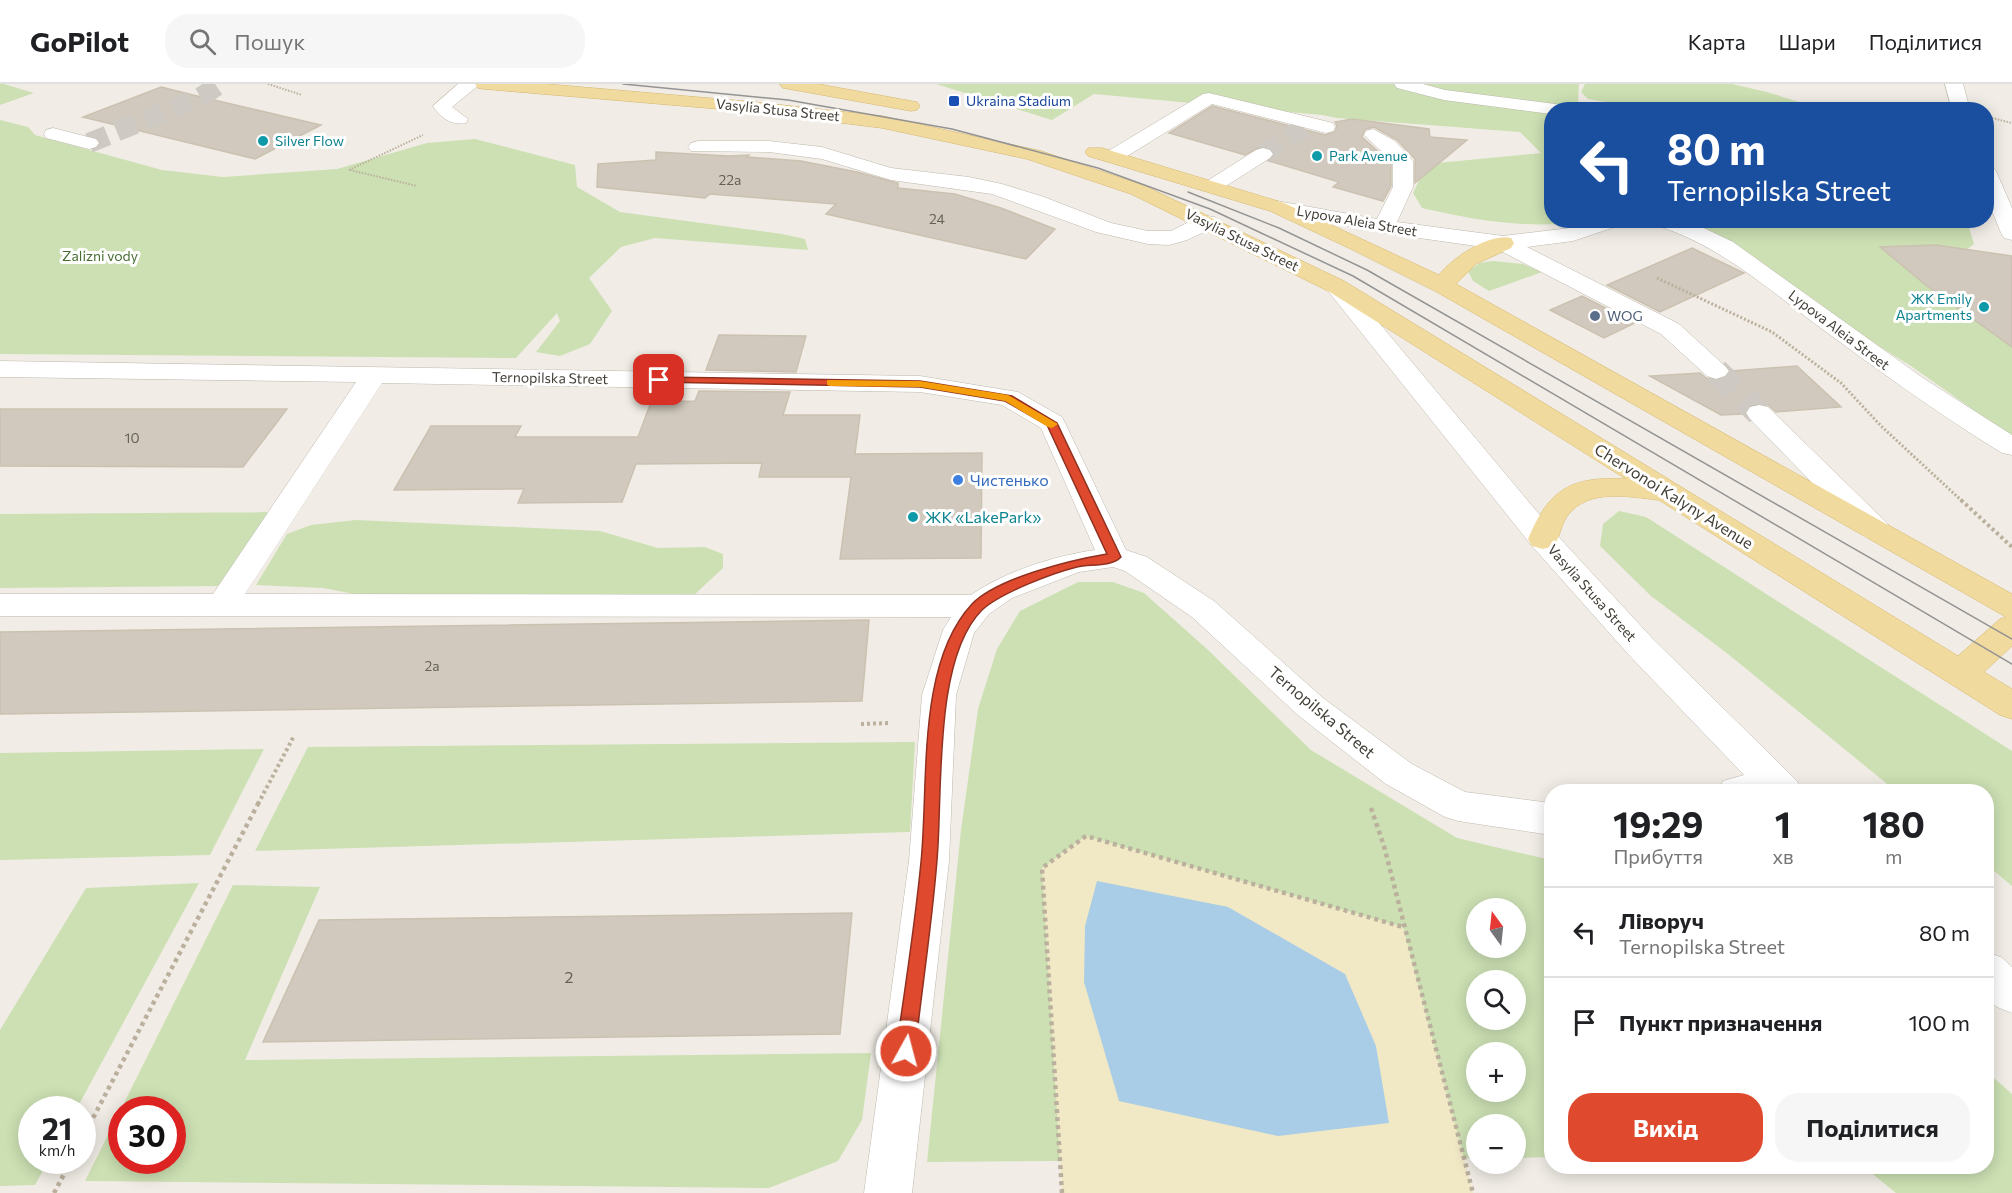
<!DOCTYPE html>
<html lang="uk">
<head>
<meta charset="utf-8">
<style>
  body { margin:0; font-family:Commissioner,sans-serif; background:#f6f6f6; color:#202124; height:100vh; display:flex; flex-direction:column; font-size:22px; white-space:nowrap }
  * { box-sizing:border-box; margin:0 }
  p { font-size:20px; color:#757577 }
  .icon { flex:none; width:33px; height:33px; fill:none; stroke:currentColor; stroke-width:2; stroke-linecap:round; stroke-linejoin:round }
  .map { position:relative; flex:1; overflow:hidden }
  .sheet { position:absolute; left:1544px; top:700px; width:450px; height:390px; display:flex; flex-direction:column; background:#fff; border-radius:24px; box-shadow:0 3px 15px #0003 }
  .sheet>* { flex:none }
  .top-card { position:absolute; left:1544px; top:18px; width:450px; height:126px; border-radius:24px; box-shadow:0 3px 15px #0003; background:#1a4fa0; color:#fff; overflow:hidden }
  .needle { width:39px; rotate:345deg }
  .controls { position:absolute; left:1466px; top:814px; display:grid; gap:12px }
  .controls a { display:grid; place-items:center; width:60px; height:60px; border-radius:50%; background:#fff; box-shadow:0 3px 15px #0003; font-size:30px }
  .speed { position:absolute; left:18px; top:1012px; display:flex; gap:12px; font-size:30px; font-weight:700; text-align:center }
  .speed>* { display:grid; place-content:center; width:78px; height:78px; border-radius:50%; background:#fff; box-shadow:0 3px 15px #0003; line-height:1 }
  .speed small { font-size:15px; font-weight:400 }
  .speed .limit { border:9px solid #d22; background:#fff; color:#111 }
  .pin { position:absolute; display:grid; place-items:center; width:51px; height:51px; color:#fff; margin:-26px; border-radius:12px; box-shadow:0 3px 9px #0006 }
  .me { position:absolute; width:66px; margin:-33px; rotate:7deg; stroke-linejoin:round; filter:drop-shadow(0 0 4px #0008) }
  .turn { display:flex; align-items:center; gap:21px; height:126px; padding:0 24px; font-size:27px }
  .turn .icon { width:78px; height:78px; stroke-width:2.5 }
  .turn b { display:block; font-size:42px; line-height:51px }
  .eta { display:flex; justify-content:space-evenly; align-items:center; height:102px; text-align:center }
  .eta b { font-size:36px; font-weight:700; line-height:42px }
  .button { display:flex; gap:12px; margin-top:auto; padding:12px 24px }
  .button a { flex:1; height:69px; border-radius:24px; background:#df4a2f; color:#fff; font-size:24px; font-weight:700; line-height:69px; text-align:center }
  .button a+a { background:#f6f6f6; color:#202124 }
  ul { padding:0; list-style:none }
  li { display:flex; align-items:center; gap:18px; height:90px; padding:0 24px; border-top:2px solid #e0e0e0 }
  li div { flex:1 }
  li b { display:block; font-size:22px }
  li em { font-style:normal }
  header { display:flex; align-items:center; gap:36px; box-sizing:border-box; height:84px; padding:0 30px; background:#fff; border-bottom:2px solid #e0e0e0 }
  header strong { font-size:28px }
  nav { display:flex; gap:33px; margin-inline-start:auto; font-size:21px }
  .search { width:420px; height:54px; background:#f6f6f6; display:flex; align-items:center; gap:15px; box-sizing:border-box; padding:0 21px; border-radius:24px; color:#757577; font-size:22px }
  .map>svg:first-child { display:block }
</style>
</head>
<body>
<header>
<strong>GoPilot</strong>
<div class="search"><svg class="icon" aria-label="search" viewBox="0 0 24 24"><circle cx="10" cy="10" r="6"/><path d="M15 15l6 6"/></svg>Пошук</div>
<nav><a>Карта</a><a>Шари</a><a>Поділитися</a></nav>
</header>
<div class="map">
<svg width="2012" height="1109" viewBox="0 0 2012 1109">
  <rect width="100%" height="100%" fill="#f1ede6"/>
  <path fill="#cce0b3" fill-rule="evenodd" d="M 0,0 L 4,0 L 34,9 L 0,21 Z
    M 936,0 L 1579,0 L 1578,19 L 1599,25 L 1551,26 L 1551,136 L 1583,137 C 1531,146 1473,136 1422,124 L 1413,109 L 1427,80 L 1541,69 L 1520,48 L 1337,34 L 1322,31 L 1094,10 L 1052,36 Z
    M 1585,0 L 1732,0 L 1767,8 L 1821,25 L 1652,26 L 1588,15 L 1581,8 Z
    M 0,36 L 28,43 L 35,51 L 162,86 L 223,93 L 337,85 L 427,59 L 475,55 L 575,81 L 577,103 L 620,128 L 782,150 L 805,155 L 808,166 L 655,154 L 621,163 L 589,194 L 612,227 L 590,260 L 560,272 L 536,268 L 560,237 L 557,229 L 516,274 L 0,270 Z
    M 1682,137 L 1969,137 L 1968,140 L 1974,160 L 1960,171 L 2012,250 L 2012,353 L 1911,282 L 1867,255 L 1739,164 Z
    M 1492,177 L 1523,180 L 1542,188 L 1489,207 L 1473,197 L 1468,187 L 1480,179 Z
    M 1619,427 L 1646,433 L 2012,667 L 2012,802 L 1986,780 L 1986,708 L 1897,708 L 1728,570 L 1651,512 L 1600,462 L 1603,440 Z
    M 275,428 L 220,502 L 0,504 L 0,430 Z
    M 356,436 L 600,447 L 658,464 L 705,463 L 723,470 L 723,484 L 693,512 L 423,523 L 323,504 L 256,501 L 287,450 L 311,441 Z
    M 1078,498 L 1113,498 L 1144,509 L 1207,565 L 1311,666 L 1457,754 L 1551,776 L 1551,1073 L 1515,1074 L 1515,1041 L 1476,1041 L 1476,1074 L 927,1078 L 961,746 L 978,625 L 997,565 L 1020,527 ZM 1476,825 L 1515,825 L 1515,864 L 1476,864 ZM 1476,897 L 1515,897 L 1515,936 L 1476,936 ZM 1476,969 L 1515,969 L 1515,1008 L 1476,1008 Z
    M 915,658 L 910,748 L 255,767 L 308,663 Z
    M 264,665 L 210,771 L 0,776 L 0,669 Z
    M 199,799 L 76,1026 L 32,1026 L 32,1077 L 48,1077 L 35,1101 L 0,1102 L 0,946 L 86,804 Z
    M 233,801 L 320,803 L 245,976 L 871,969 L 862,1036 L 838,1077 L 769,1104 L 85,1097 ZM 122,1026 L 172,1026 L 172,1077 L 122,1077 Z
    M 1986,987 L 2012,1010 L 2012,1109 L 1896,1109 L 1864,1083 L 1986,1083 Z"/>
  <path fill="#f1e8c6" fill-rule="evenodd" d="M 1086,752 L 1403,843 L 1473,1109 L 1062,1109 L 1042,784 ZM 1097,798 L 1228,823 L 1174,1028 L 1119,1017 Z"/>
  <path fill="#a9cde6" d="M 1097,797 L 1228,823 L 1345,890 L 1376,962 L 1389,1039 L 1278,1052 L 1119,1017 L 1084,898 L 1085,842 Z"/>
  <path fill="#d1c9bd" stroke="#cbc1b1" stroke-width="1.5" d="M 161,3 L 201,13 L 321,41 L 255,75 L 83,33 Z
    M 1212,22 L 1325,51 L 1335,48 L 1337,42 L 1335,38 L 1352,35 L 1429,45 L 1430,53 L 1467,56 L 1415,99 L 1415,75 L 1397,56 L 1374,43 L 1365,45 L 1362,53 L 1391,79 L 1391,102 L 1383,117 L 1333,103 L 1339,98 L 1269,77 L 1275,70 L 1271,64 L 1262,62 L 1245,71 L 1169,49 Z
    M 656,68 L 729,72 L 749,71 L 747,73 L 801,77 L 857,88 L 898,99 L 898,104 L 955,110 L 1001,124 L 1055,145 L 1026,175 L 826,130 L 836,120 L 710,110 L 705,114 L 597,103 L 598,80 L 656,76 Z
    M 1936,161 L 2012,172 L 2012,263 L 1927,202 L 1880,163 Z
    M 1692,164 L 1744,189 L 1660,228 L 1607,201 Z
    M 1582,212 L 1635,239 L 1604,254 L 1550,226 Z
    M 719,251 L 806,252 L 796,288 L 706,286 Z
    M 1797,282 L 1841,323 L 1776,328 L 1768,321 L 1759,319 L 1748,322 L 1744,330 L 1721,331 L 1650,292 L 1700,289 L 1706,294 L 1717,297 L 1727,293 L 1731,287 Z
    M 699,307 L 790,308 L 783,331 L 860,331 L 855,370 L 982,369 L 981,474 L 840,475 L 851,393 L 759,393 L 762,379 L 636,380 L 622,418 L 518,419 L 524,405 L 394,406 L 431,342 L 521,342 L 515,353 L 638,353 L 651,318 L 695,317 Z
    M 0,325 L 287,325 L 243,383 L 0,382 Z
    M 869,536 L 862,617 L 0,630 L 0,548 Z
    M 852,829 L 840,950 L 263,958 L 319,836 Z"/>
  <g fill="none" stroke-linecap="round" stroke-linejoin="round">
    <path stroke="#cecac3" stroke-width="20" stroke-dasharray="20 10" stroke-linecap="butt" d="M 89,59 L 201,13 L 220,0
      M 1263,70 L 1304,44"/>
    <path stroke="#cecac3" stroke-width="26" stroke-dasharray="26 13" stroke-linecap="butt" d="M 1716,287 L 1759,329"/>
    <g stroke="#beb8ad" stroke-width="1">
      <path id="minor" d="M 458,0 L 480,0 L 452,23 L 468,35 L 466,39 C 451,42 440,33 433,22 Z
        M 1394,0 L 1423,0 L 1445,6 L 1563,21 L 1572,26 L 1551,26 L 1551,30 L 1444,16 L 1397,4 Z
        M 1945,0 L 1963,0 L 1970,26 L 1952,26 Z
        M 1209,9 L 1333,39 L 1335,43 L 1333,47 L 1326,49 L 1212,20 L 1119,77 L 1105,77 L 1102,73 L 1105,69 L 1203,10 Z
        M 53,44 L 96,55 L 99,59 L 96,63 L 89,65 L 46,54 L 44,50 L 46,46 Z
        M 1373,45 L 1395,57 L 1413,77 L 1413,103 L 1397,138 L 1503,152 L 1570,144 L 1591,136 L 1623,136 L 1621,141 L 1573,157 L 1527,163 L 1679,240 L 1725,282 L 1729,287 L 1725,292 L 1716,295 L 1707,292 L 1661,250 L 1497,165 L 1384,149 L 1270,127 L 1267,123 L 1270,119 L 1277,117 L 1377,135 L 1393,103 L 1393,78 L 1364,51 L 1366,47 Z
        M 698,57 L 769,57 L 822,63 L 891,84 L 969,93 L 1002,100 L 1044,113 L 1111,139 L 1148,147 L 1171,147 L 1199,133 L 1207,132 L 1215,133 L 1218,138 L 1215,143 L 1187,156 L 1169,161 L 1148,160 L 1096,148 L 992,110 L 891,96 L 822,75 L 769,68 L 691,67 L 688,63 L 691,59 Z
        M 1263,64 L 1270,66 L 1273,70 L 1270,74 L 1218,107 L 1204,107 L 1201,103 L 1204,99 L 1256,66 Z
        M 1986,81 L 1993,83 L 1996,87 L 2012,124 L 2012,156 L 2004,154 L 2001,149 L 1986,112 Z
        M 1653,136 L 1687,136 L 1733,158 L 1923,294 L 2012,351 L 2012,371 L 2002,369 C 1937,329 1875,284 1814,239 C 1763,201 1717,160 1655,141 Z
        M 1336,195 L 1344,197 L 1554,448 L 1653,555 L 1797,697 L 1803,708 L 1717,708 L 1723,697 L 1744,691 L 1629,571 L 1532,462 L 1324,202 L 1328,197 Z
        M 0,277 L 920,292 L 1018,308 L 1062,333 L 1065,339 L 1126,466 L 1147,473 L 1214,517 L 1323,614 L 1412,680 L 1465,708 L 1551,719 L 1551,751 L 1458,737 L 1445,733 L 1386,700 L 1299,632 L 1192,533 L 1125,487 L 1113,483 L 1079,488 L 1012,514 L 989,530 L 974,549 L 956,611 L 949,777 L 912,1109 L 864,1109 L 909,777 L 922,611 L 943,546 L 951,533 L 0,532 L 0,510 L 213,510 L 356,298 L 0,293 ZM 382,299 L 920,308 L 1002,321 L 1041,344 L 1095,466 C 1054,472 1006,487 971,511 L 245,510 Z
        M 1759,321 L 1768,323 L 1887,439 L 1891,446 L 1887,453 L 1876,456 L 1865,453 L 1750,335 L 1746,329 L 1750,323 Z
        M 1986,868 L 2001,873 L 2012,883 L 2012,929 L 1997,923 L 1986,914 Z"/>
    </g>
    <g stroke="#d4b770" stroke-width="1">
      <path id="major" d="M 475,0 L 546,0 L 754,18 L 882,32 L 1041,67 L 1145,102 L 1344,197 L 1958,572 L 2000,535 L 2006,533 L 1435,207 L 1353,166 L 1270,127 L 1088,72 L 1085,68 L 1088,64 L 1102,64 L 1284,119 L 1439,191 C 1452,174 1489,149 1511,154 L 1514,159 L 1511,164 L 1476,180 L 1456,200 L 2012,510 L 2012,562 L 1984,588 L 2012,605 L 2012,635 L 2000,631 L 1659,416 C 1629,413 1589,404 1568,431 C 1561,440 1560,453 1554,462 L 1543,465 L 1532,462 L 1528,455 C 1549,405 1571,392 1626,395 L 1328,207 L 1131,110 L 1027,75 L 882,44 L 754,28 L 484,5 L 478,4 Z
        M 780,0 L 818,0 L 911,17 L 917,18 L 920,22 L 917,26 L 911,27 L 789,5 L 783,4 Z"/>
    </g>
    <path stroke="#bbb09d" stroke-width="2" stroke-dasharray="1.5 1.5" stroke-linecap="butt" d="M 268,0 L 302,11
      M 1992,34 L 2012,39
      M 349,86 L 423,51
      M 350,86 L 417,102"/>
    <path stroke="#bbb09d" stroke-width="3" stroke-dasharray="2 2" stroke-linecap="butt" d="M 1657,194 L 1772,248 L 1841,299 L 1881,342 L 1962,417"/>
    <path stroke="#bbb09d" stroke-width="4" stroke-dasharray="3 3" stroke-linecap="butt" d="M 1961,416 L 2012,463
      M 861,640 L 891,639
      M 258,720 L 294,652"/>
    <path stroke="#bbb09d" stroke-width="4.5" stroke-dasharray="4 4" stroke-linecap="butt" d="M 1371,724 L 1384,762 L 1473,1109
      M 82,1055 L 259,718
      M 54,1109 L 71,1077
      M 1062,1109 L 1042,784 L 1086,752 L 1403,843"/>
    <use href="#minor" fill="#fff" fill-rule="evenodd"/>
    <use href="#major" fill="#f1da9e" fill-rule="evenodd"/>
    <path stroke="#949494" stroke-width="1.5" d="M 623,0 L 788,16 L 952,45 L 1098,84 L 1210,125 L 1353,192 L 2012,580
      M 1188,108 L 1279,144 L 1367,186 L 2012,555"/>
  </g>
  <path fill="#df4a2f" stroke="#91301f" stroke-width="1.5" d="M 659,293 L 920,297 L 1012,312 L 1057,339 L 1121,473 C 1112,483 1090,480 1077,483 C 1053,489 1000,509 982,526 C 933,575 943,709 937,776 C 932,840 922,903 915,967 L 912,973 L 906,975 L 899,973 L 896,967 C 905,904 915,841 921,778 C 929,700 916,580 972,520 C 997,494 1071,476 1107,470 L 1047,341 L 1005,317 L 920,303 L 655,298 L 655,294 Z"/>
  <path fill="#f59e0b" d="M 827,296 L 920,297 L 1008,311 L 1058,340 L 1052,344 L 1048,343 L 1005,317 L 920,303 L 830,302 L 827,301 Z"/>
  <rect fill="#1a4fb4" stroke="#fff" stroke-width="2" x="948" y="11" width="12" height="12" rx="3"/>
  <g fill="#0f9aa8" stroke="#fff" stroke-width="2">
    <circle cx="263" cy="57" r="6"/>
    <circle cx="1317" cy="72" r="6"/>
    <circle cx="1984" cy="223" r="6"/>
    <circle cx="913" cy="433" r="6"/>
  </g>
  <circle fill="#5c6f8a" stroke="#fff" stroke-width="2" cx="1595" cy="232" r="6"/>
  <circle fill="#3f7fe0" stroke="#fff" stroke-width="2" cx="958" cy="396" r="6"/>
  <g text-anchor="middle" stroke-width="6" stroke-linejoin="round" paint-order="stroke">
    <g font-size="14" fill="#164399" stroke="#fff" text-anchor="start">
      <text x="966" y="22">Ukraina Stadium</text>
    </g>
    <g font-size="14" fill="#423e36" stroke="#fff">
      <text transform="translate(778 26) rotate(6)" y="5">Vasylia Stusa Street</text>
      <text transform="translate(1357 137) rotate(10)" y="5">Lypova Aleia Street</text>
      <text transform="translate(1242 156) rotate(26)" y="5">Vasylia Stusa Street</text>
      <text transform="translate(1839 246) rotate(37)" y="5">Lypova Aleia Street</text>
      <text transform="translate(550 294) rotate(1)" y="5">Ternopilska Street</text>
      <text transform="translate(1592 509) rotate(48)" y="5">Vasylia Stusa Street</text>
    </g>
    <g font-size="14" fill="#0d838f" stroke="#fff" text-anchor="start">
      <text x="275" y="62">Silver Flow</text>
      <text x="1329" y="77">Park Avenue</text>
      <text x="1972" y="220" text-anchor="end">ЖК Emily<tspan x="1972" dy="16">Apartments</tspan></text>
    </g>
    <g font-size="14" fill="#666158">
      <text x="730" y="101">22а</text>
      <text x="937" y="140">24</text>
      <text x="132" y="359">10</text>
      <text x="432" y="587">2а</text>
    </g>
    <g font-size="14" fill="#476d31" stroke="#fff">
      <text x="100" y="177">Zalizni vody</text>
    </g>
    <g font-size="14" fill="#4e5e75" stroke="#fff" text-anchor="start">
      <text x="1607" y="237">WOG</text>
    </g>
    <g font-size="16" fill="#366cbe" stroke="#fff" text-anchor="start">
      <text x="970" y="402">Чистенько</text>
    </g>
    <g font-size="16" fill="#423e36" stroke="#fff">
      <text transform="translate(1674 412) rotate(32)" y="6">Chervonoi Kalyny Avenue</text>
      <text transform="translate(1322 628) rotate(40)" y="6">Ternopilska Street</text>
    </g>
    <g font-size="16" fill="#0d838f" stroke="#fff" text-anchor="start">
      <text x="925" y="439">ЖК «LakePark»</text>
    </g>
    <g font-size="16" fill="#666158">
      <text x="569" y="899">2</text>
    </g>
  </g>
</svg>
<div class="controls">
<a><svg class="needle" viewBox="-14 -14 28 28"><path d="M0-13l5 13h-10z" fill="#e53935"/><path d="M0 13l5-13h-10z" fill="#757577"/></svg></a>
<a><svg class="icon" aria-label="search" viewBox="0 0 24 24"><circle cx="10" cy="10" r="6"/><path d="M15 15l6 6"/></svg></a>
<a>+</a>
<a>−</a>
</div>
<div class="speed"><div>21<small>km/h</small></div><div class="limit">30</div></div>
<div class="pin" style="left:659px;top:296px;background:#d93025"><svg class="icon" aria-label="arrive" viewBox="0 0 24 24"><path d="M6 21V4h12l-3 4 3 4H6"/></svg></div>
<svg class="me" style="left:906px;top:967px" viewBox="-20 -20 40 40"><circle r="17" fill="#df4a2f" stroke="#fff" stroke-width="3"/><path d="M0-11L8 9 0 5-8 9z" fill="#fff"/></svg>
<div class="top-card">
<div class="turn"><svg class="icon" aria-label="left" viewBox="0 0 24 24"><path d="M17 20v-9H6M10 6l-5 5 5 5"/></svg><div><b>80 m</b>Ternopilska Street</div></div>
</div>
<section class="sheet">
<div class="eta">
<div><b>19:29</b><p>Прибуття</p></div>
<div><b>1</b><p>хв</p></div>
<div><b>180</b><p>m</p></div>
</div>
<ul>
<li><svg class="icon" aria-label="left" viewBox="0 0 24 24"><path d="M17 20v-9H6M10 6l-5 5 5 5"/></svg><div><b>Ліворуч</b><p>Ternopilska Street</p></div><em>80 m</em></li>
<li><svg class="icon" aria-label="arrive" viewBox="0 0 24 24"><path d="M6 21V4h12l-3 4 3 4H6"/></svg><div><b>Пункт призначення</b></div><em>100 m</em></li>
</ul>
<div class="button"><a>Вихід</a><a>Поділитися</a></div>
</section>
</div>
</body>
</html>
